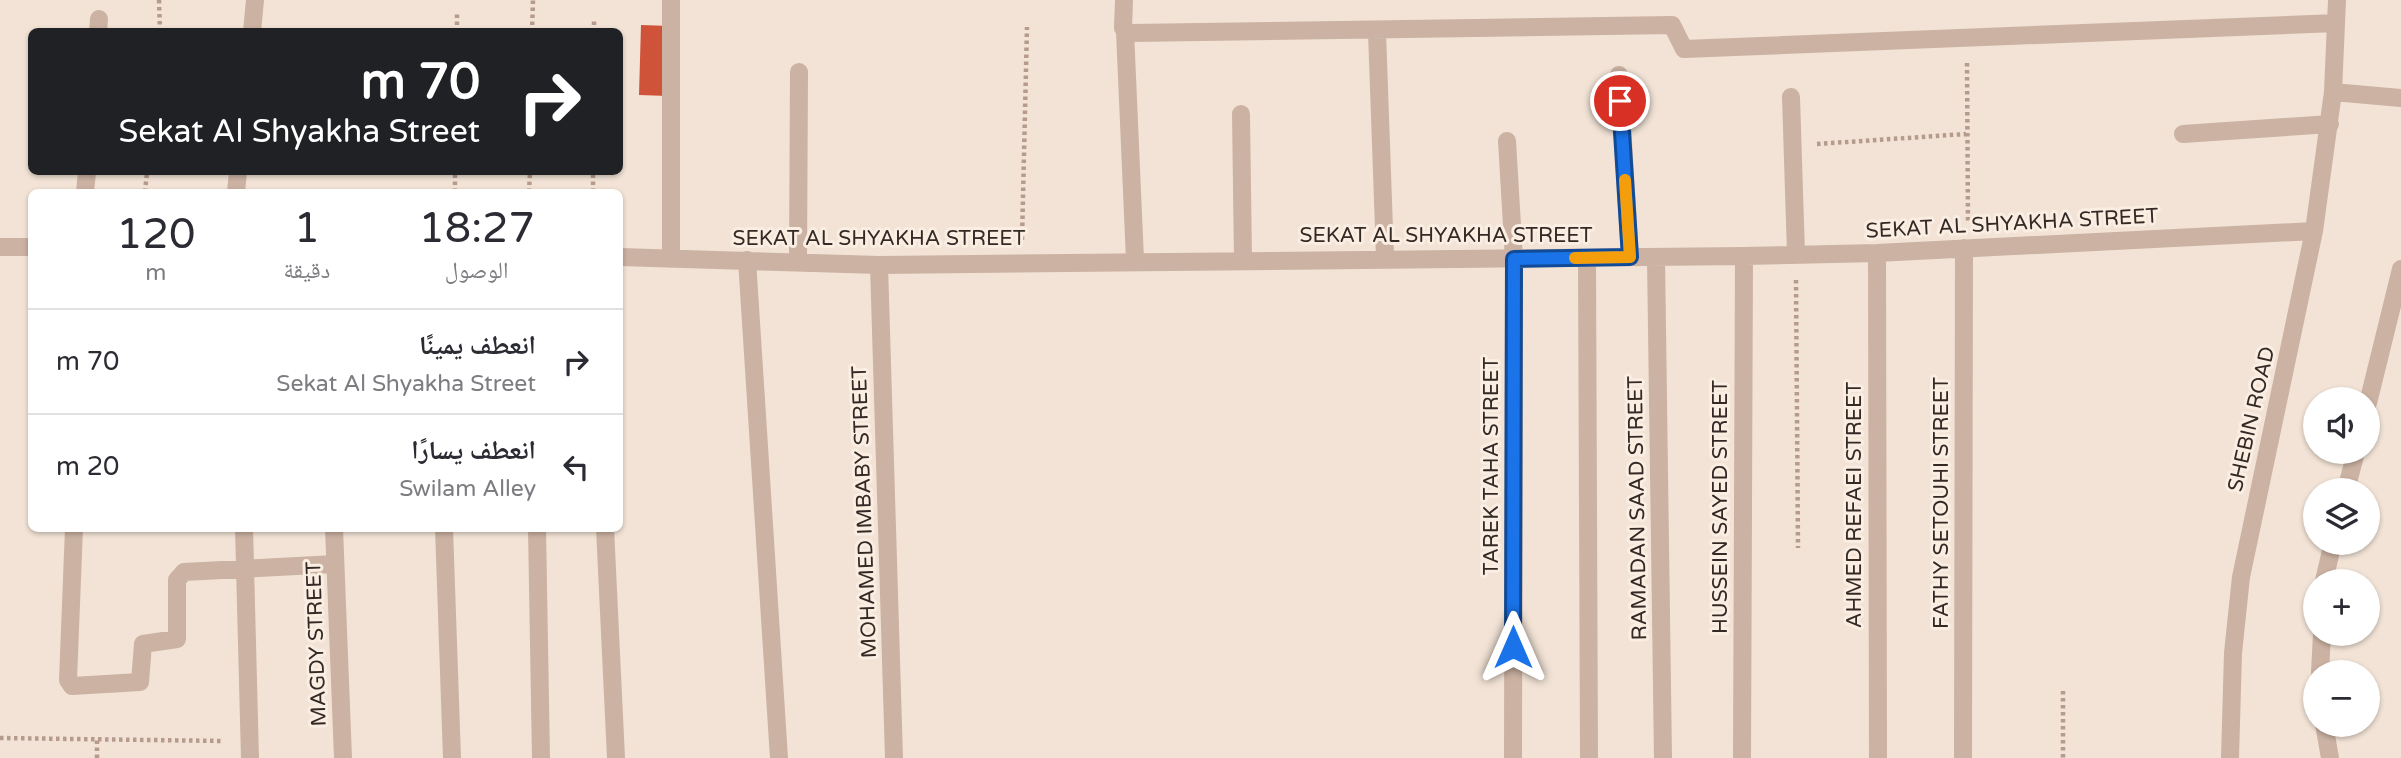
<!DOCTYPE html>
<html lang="ar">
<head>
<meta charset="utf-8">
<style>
  body { margin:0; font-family:"Varela Round","Noto Naskh Arabic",sans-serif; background:#f2f2f3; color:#2b2b33; direction:rtl; height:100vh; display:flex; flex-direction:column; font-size:26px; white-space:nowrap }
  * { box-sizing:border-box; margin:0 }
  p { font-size:23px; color:#7c7c81 }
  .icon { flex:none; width:38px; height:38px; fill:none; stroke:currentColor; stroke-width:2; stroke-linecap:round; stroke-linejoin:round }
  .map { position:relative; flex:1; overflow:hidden; direction:ltr }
  .details { position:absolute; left:28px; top:189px; width:595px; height:343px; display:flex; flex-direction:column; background:#fff; border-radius:10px; box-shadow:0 2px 5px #0004; direction:rtl }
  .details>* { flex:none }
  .guide { position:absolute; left:28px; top:28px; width:595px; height:147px; border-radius:10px; box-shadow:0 2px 5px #0004; direction:rtl; background:#202124; color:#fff; overflow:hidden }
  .fabs { position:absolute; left:2303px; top:387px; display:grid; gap:14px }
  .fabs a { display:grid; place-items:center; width:77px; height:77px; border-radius:50%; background:#fff; box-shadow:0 2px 5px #0004; font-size:35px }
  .pin { position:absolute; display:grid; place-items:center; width:60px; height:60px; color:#fff; margin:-30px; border:4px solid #fff; border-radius:50%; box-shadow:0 2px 7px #0007 }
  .me { position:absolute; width:77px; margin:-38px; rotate:0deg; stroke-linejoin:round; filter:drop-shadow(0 0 5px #0008) }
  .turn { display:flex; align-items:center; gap:24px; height:147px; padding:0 28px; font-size:32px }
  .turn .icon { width:91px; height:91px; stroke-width:2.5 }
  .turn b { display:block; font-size:49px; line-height:60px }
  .eta { display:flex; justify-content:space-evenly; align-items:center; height:119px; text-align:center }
  .eta b { font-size:42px; font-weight:600; line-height:49px }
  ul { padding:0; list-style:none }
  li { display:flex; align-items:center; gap:21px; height:105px; padding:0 28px; border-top:2px solid #e1e1e2 }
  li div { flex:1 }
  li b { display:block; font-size:26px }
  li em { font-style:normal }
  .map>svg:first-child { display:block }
</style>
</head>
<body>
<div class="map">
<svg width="2401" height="758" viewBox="0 0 2401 758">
  <rect width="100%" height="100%" fill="#f2e3d6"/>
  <path fill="#ce5338" d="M 641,25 L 670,26 L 668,96 L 639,95 Z"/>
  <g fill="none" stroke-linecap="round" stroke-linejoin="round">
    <path stroke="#b69b8c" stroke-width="4.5" stroke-dasharray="3.5 3.5" stroke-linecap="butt" d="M 159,0 L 160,32
      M 457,32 L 457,14
      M 532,32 L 533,0
      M 594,32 L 594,19
      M 1967,63 L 1968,223
      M 1817,144 L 1966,134
      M 145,192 L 147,172
      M 455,192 L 455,172
      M 529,192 L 530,172
      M 593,192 L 593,172
      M 1022,240 L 1027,27
      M 1796,280 L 1798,548
      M 2063,691 L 2063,758
      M 0,738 L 224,741
      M 97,758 L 97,739"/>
    <path stroke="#cbb2a2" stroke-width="18" d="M 1124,0 L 1123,28 L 1130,33 L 1672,25 L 1684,49 L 2336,23
      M 1125,31 L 1135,260
      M 98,32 L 99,19
      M 252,32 L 255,0
      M 1377,32 L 1385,257
      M 1619,75 L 1630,257
      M 2333,92 L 2401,98
      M 1791,97 L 1796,254
      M 1241,114 L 1243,259
      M 2183,134 L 2330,124
      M 1507,141 L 1514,259 L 1513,758
      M 85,192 L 87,172
      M 236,192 L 238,172
      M 0,247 L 32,247
      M 1877,253 L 1878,758
      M 620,257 L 879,265 L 1744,256 L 1877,253 L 2314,231
      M 1656,257 L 1663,758
      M 1587,258 L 1589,758
      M 671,259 L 671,0
      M 747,260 L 779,758
      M 798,261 L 799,72
      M 879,265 L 894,758
      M 2368,403 L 2401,269
      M 2346,490 L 2356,452
      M 74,528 L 68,680 L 72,686 L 140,682 L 143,644 L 177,639 L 177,580 L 184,572 L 335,564
      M 244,528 L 250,758
      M 334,528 L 343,758
      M 444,528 L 452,758
      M 537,528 L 541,758
      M 605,528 L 616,758
      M 2324,581 L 2333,542
      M 2320,672 L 2322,634
      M 2324,724 L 2330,758
      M 1742,758 L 1744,256
      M 1963,758 L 1964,248
      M 2230,758 L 2233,653 L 2241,577 L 2314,231 L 2333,92 L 2337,0"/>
  </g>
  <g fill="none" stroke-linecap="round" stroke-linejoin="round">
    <g stroke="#114b97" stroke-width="18">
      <path id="route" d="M 1513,647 L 1514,259 L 1630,257 L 1620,101"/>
    </g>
    <use href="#route" stroke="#1a73e8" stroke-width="12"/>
    <path stroke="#f59e0b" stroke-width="12" d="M 1575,258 L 1630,257 L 1625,180"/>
  </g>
  <g text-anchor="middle" stroke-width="6" stroke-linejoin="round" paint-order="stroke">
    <g font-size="21" fill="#342925" stroke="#faede2">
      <text transform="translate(2012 223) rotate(-3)" y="7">SEKAT AL SHYAKHA STREET</text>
      <text x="1446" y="242">SEKAT AL SHYAKHA STREET</text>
      <text x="879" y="245">SEKAT AL SHYAKHA STREET</text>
      <text transform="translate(2251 419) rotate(-77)" y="7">SHEBIN ROAD</text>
      <text transform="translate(1491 466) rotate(-90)" y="7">TAREK TAHA STREET</text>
      <text transform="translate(1941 503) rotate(-90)" y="7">FATHY SETOUHI STREET</text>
      <text transform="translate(1854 505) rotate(-90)" y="7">AHMED REFAEI STREET</text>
      <text transform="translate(1720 507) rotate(-90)" y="7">HUSSEIN SAYED STREET</text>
      <text transform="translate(1637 508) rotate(-91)" y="7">RAMADAN SAAD STREET</text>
      <text transform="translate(864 512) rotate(-92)" y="7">MOHAMED IMBABY STREET</text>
      <text transform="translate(316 644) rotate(-92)" y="7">MAGDY STREET</text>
    </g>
  </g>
</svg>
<div class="fabs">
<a><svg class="icon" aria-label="sound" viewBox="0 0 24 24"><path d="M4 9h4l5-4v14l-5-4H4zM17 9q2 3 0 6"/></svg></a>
<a><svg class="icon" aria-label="layers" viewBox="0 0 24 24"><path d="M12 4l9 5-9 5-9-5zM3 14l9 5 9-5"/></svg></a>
<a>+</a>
<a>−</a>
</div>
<div class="pin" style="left:1620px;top:101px;background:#d93025"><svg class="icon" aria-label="arrive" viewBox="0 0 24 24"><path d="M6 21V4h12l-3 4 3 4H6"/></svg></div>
<svg class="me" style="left:1513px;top:647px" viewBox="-20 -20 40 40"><path d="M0-17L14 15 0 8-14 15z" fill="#1a73e8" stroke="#fff" stroke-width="4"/></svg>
<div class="guide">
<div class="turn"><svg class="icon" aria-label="right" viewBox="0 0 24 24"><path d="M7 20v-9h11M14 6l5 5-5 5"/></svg><div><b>70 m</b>Sekat Al Shyakha Street</div></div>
</div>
<section class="details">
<div class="eta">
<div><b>18:27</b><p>الوصول</p></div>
<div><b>1</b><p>دقيقة</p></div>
<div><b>120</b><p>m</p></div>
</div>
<ul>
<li><svg class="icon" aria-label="right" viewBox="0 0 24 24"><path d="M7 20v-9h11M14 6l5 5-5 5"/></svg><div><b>انعطف يمينًا</b><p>Sekat Al Shyakha Street</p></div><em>70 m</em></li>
<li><svg class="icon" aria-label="left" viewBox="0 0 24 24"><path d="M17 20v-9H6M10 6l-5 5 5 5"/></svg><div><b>انعطف يسارًا</b><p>Swilam Alley</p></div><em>20 m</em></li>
</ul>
</section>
</div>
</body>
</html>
